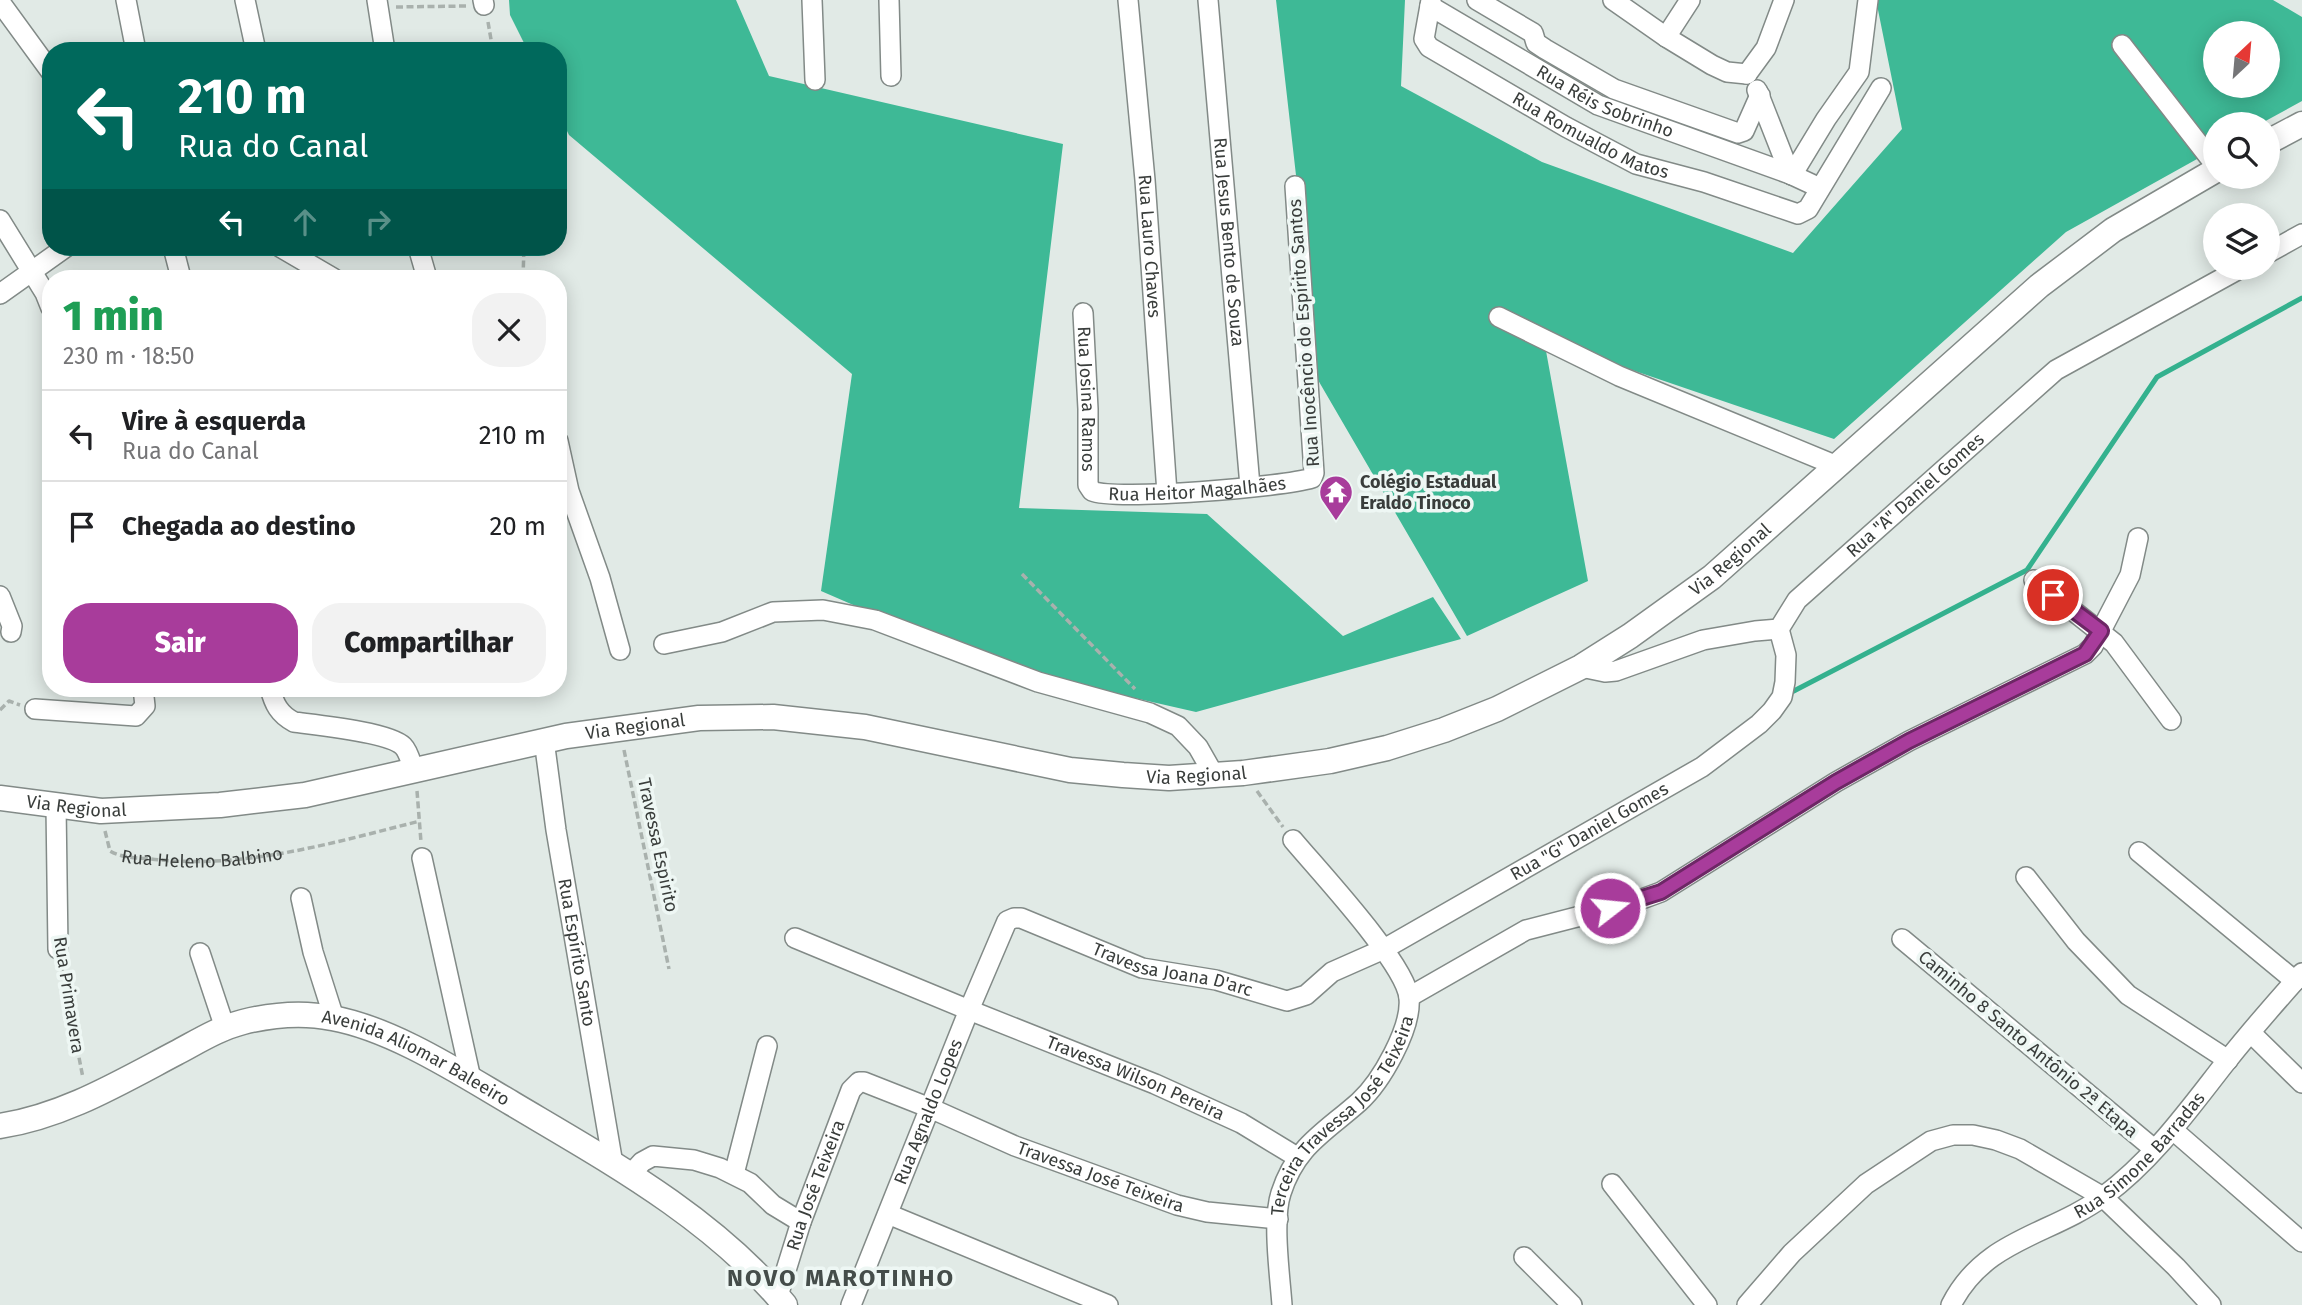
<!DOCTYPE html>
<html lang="pt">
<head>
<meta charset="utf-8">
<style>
  body { margin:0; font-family:"Fira Sans",sans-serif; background:#f2f2f2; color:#202124; height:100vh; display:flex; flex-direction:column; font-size:26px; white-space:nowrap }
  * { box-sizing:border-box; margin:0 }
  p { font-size:23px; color:#757577 }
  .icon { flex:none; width:38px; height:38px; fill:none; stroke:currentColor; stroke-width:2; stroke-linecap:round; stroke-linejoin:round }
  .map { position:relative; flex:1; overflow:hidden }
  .details { position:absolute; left:42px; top:270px; width:525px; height:427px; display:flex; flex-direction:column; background:#fff; border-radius:28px; box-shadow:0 4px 18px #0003 }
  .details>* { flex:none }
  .banner { position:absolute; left:42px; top:42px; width:525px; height:214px; border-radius:28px; box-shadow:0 4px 18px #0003; background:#00695c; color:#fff; overflow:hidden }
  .needle { width:46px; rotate:26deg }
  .fabs { position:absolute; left:2203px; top:21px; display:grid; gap:14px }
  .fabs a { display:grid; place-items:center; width:77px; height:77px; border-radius:50%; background:#fff; box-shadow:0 4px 18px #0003; font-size:35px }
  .pin { position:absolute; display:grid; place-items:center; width:60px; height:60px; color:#fff; margin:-30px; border:4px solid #fff; border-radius:50%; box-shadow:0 2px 7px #0007 }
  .me { position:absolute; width:77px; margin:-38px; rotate:74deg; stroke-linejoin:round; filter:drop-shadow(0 0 5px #0008) }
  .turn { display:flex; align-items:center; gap:24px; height:147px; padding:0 21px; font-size:32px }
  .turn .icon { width:91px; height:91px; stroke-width:2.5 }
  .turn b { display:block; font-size:49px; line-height:60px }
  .lanes { display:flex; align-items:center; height:66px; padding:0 21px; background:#0003; justify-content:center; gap:35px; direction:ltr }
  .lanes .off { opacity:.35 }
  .round { display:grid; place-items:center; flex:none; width:74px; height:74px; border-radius:28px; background:#f2f2f2 }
  .head { display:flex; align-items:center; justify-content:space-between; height:119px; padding:0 21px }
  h1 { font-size:42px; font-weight:800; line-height:52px; color:#1e9e55 }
  .cta { display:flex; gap:14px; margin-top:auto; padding:14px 21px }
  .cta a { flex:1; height:80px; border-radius:28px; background:#a83c9b; color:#fff; font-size:28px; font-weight:800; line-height:80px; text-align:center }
  .cta a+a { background:#f2f2f2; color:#202124 }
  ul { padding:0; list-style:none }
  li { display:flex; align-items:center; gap:21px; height:91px; padding:0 21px; border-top:2px solid #e0e0e0 }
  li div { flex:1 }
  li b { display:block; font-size:26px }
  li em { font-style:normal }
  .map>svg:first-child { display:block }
</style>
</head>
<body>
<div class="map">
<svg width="2302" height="1305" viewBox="0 0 2302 1305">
  <rect width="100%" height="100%" fill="#e1eae6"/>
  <path fill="#3eb996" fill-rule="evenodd" d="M 509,0 L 736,0 L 769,76 L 1063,144 L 1019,508 L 1207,514 L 1343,636 L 1433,597 L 1461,639 L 1196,712 L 994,666 L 821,591 L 852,374 L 569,135 L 558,113 L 558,51 L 528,51 L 510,15 Z
    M 1276,0 L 1405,0 L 1401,86 L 1542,162 L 1793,253 L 1902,129 L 1876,0 L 2273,0 L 2302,17 L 2302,101 L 2260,124 L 2216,124 L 2215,149 L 2066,232 L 1834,439 L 1544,340 L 1588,581 L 1467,636 L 1311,368 L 1297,184 ZM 2216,33 L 2268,33 L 2268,86 L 2216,86 Z"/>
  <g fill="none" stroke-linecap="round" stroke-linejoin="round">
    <path stroke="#34b18e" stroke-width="5" d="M 1788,694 L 2027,570 L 2157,377 L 2302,298"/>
    <g stroke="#828a87" stroke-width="22">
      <g id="minor">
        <path d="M 126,0 L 136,51"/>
        <path d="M 245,0 L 256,51"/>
        <path d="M 377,0 L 385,51"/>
        <path d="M 483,0 L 484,5"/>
        <path d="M 812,0 L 815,80"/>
        <path d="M 889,0 L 891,76"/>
        <path id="s2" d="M 1128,0 L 1145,180 L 1167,493"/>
        <path id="s3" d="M 1208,0 L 1250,486"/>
        <path id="s4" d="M 1431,0 L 1424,39 L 1429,47 L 1566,127 L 1636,164 L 1704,182 L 1798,214 L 1808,209 L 1881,88"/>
        <path d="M 1477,0 L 1533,33 L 1536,43 L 1545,49 L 1614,89 L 1738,133 L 1744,131 L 1760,95"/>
        <path d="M 1613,0 L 1666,37 L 1712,65 L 1727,72 L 1747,74"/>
        <path d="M 0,2 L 51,72"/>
        <path id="s5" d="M 1430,6 L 1598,105 L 1790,174"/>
        <path d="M 1666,37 L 1690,0"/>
        <path d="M 2122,45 L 2216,166"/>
        <path d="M 1747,74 L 1766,48 L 1784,0"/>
        <path d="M 1757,90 L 1790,174 L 1820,188"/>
        <path d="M 1792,175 L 1826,119 L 1859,72 L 1868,0"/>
        <path d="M 0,220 L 45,293 L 51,308"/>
        <path d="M 173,247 L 181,278"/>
        <path d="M 280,247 L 333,278"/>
        <path d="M 418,247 L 427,278"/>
        <path d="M 2268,253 L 2302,234"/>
        <path d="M 0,294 L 66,247"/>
        <path id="s6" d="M 1083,313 L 1088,409 L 1088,485 L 1092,491 C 1115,501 1284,487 1312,478 L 1314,473 L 1295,186"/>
        <path d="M 1499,317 L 1619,376 L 1837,466"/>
        <path d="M 558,441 L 569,491 L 600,578 L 620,650"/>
        <path d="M 2034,580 L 2114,643 L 2171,720"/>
        <path d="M 0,596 L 12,626 L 11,632"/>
        <path d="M 664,644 L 722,632 L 773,612 L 823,610 L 875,620 L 1038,682 L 1150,713 L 1178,726 L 1198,747 L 1214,775"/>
        <path id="s7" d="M 1581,667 L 1605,672 L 1616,671 L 1703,640 L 1755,631 L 1779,629 L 1797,600 L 2056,370 L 2241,268"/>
        <path d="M 270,688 C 274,704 279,714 294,722 C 316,725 389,732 403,746 C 409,752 411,763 414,771"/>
        <path d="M 35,709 L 136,716 L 145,706 L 143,688"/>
        <path id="s8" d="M 544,740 L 556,830 L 613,1164"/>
        <path d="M 56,806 L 58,949"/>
        <path d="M 2139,852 L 2295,981"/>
        <path d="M 422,858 L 471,1079"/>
        <path d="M 2026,877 L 2076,941 L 2128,995 L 2228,1060"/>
        <path d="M 301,898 L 313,952 L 334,1018"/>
        <path id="s9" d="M 795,938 L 969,1010 L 1155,1084 L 1241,1123 L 1297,1157"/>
        <path d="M 1902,939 L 2154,1149"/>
        <path d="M 200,953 L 225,1028"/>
        <path d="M 1409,997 L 1526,930 L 1631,903 L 1661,892 L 1836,782 L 1909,741 L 2085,654 L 2093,646 L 2130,575 L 2138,538"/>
        <path d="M 2251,1033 L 2302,1083"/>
        <path d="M 2173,1130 L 2302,1242"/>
        <path d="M 734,1174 L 767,1046"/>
        <path d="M 630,1175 L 642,1162 L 653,1156 L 694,1160 L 720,1168 L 750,1183 L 773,1205 L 801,1222"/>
        <path d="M 1612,1184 L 1707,1305"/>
        <path d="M 888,1214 L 1108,1305"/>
        <path d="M 1524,1257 L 1572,1305"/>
        <path id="s10" d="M 778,1296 L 801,1222 L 851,1090 L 859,1082 L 864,1082 L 930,1108 L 1015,1146 L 1177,1205 L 1207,1212 L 1278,1219"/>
        <path id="s11" d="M 851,1305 L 969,1010 L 1007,921 L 1014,918 L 1021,918 L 1142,968 L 1216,980 L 1287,1001 L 1306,995 L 1332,972 L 1384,949 L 1702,767 L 1759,724 L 1772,711 L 1782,697 L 1785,682 L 1786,655 L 1779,629"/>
        <path id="s12" d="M 1282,1305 C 1280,1276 1272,1220 1281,1193 C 1296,1146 1324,1133 1359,1102 C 1381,1082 1412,1028 1409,998 C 1406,964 1318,870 1293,840"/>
        <path d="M 1747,1305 L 1792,1253 L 1866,1184 L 1931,1141 L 1953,1135 L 1973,1135 L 1996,1140 L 2020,1149 L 2103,1197 L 2176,1267 L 2211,1305"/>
        <path id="s13" d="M 1951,1305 C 1985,1238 2050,1236 2104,1196 C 2153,1160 2189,1109 2226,1062 C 2250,1032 2276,1002 2302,973"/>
      </g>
    </g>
    <g stroke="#828a87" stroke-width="27">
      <g id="major">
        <path d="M 2268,142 L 2302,124"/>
        <path id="s14" d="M 0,798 L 101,811 L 220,805 L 305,795 L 566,736 L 699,718 L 773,717 L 865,727 L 1070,770 L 1123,775 L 1169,778 L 1243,773 L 1330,761 L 1387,748 L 1444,730 L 1497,709 L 1581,667 L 1630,636 L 1712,577 L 2039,286 L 2113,230 L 2216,170"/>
        <path id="s15" d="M 0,1126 C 64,1116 119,1083 176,1053 C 197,1042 219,1028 243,1022 C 271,1015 303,1012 332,1018 C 393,1029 460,1073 513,1104 C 609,1161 713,1218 785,1305"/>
      </g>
    </g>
    <g stroke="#a9b1ad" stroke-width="3.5" stroke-dasharray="7 3.5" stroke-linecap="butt">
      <path d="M 396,7 L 466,6"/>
      <path d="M 488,22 L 493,51"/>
      <path d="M 523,278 L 524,247"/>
      <path d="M 1022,574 L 1135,689"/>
      <path d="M 0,710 L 9,701 L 20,705"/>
      <path d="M 624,750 L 669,969"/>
      <path d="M 417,791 L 421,842"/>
      <path d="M 1257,791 L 1283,827"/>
      <path id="s1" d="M 105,831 L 110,851 C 122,858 137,858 151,859 C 243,870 332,843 420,821"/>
      <path d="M 61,965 L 83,1078"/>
    </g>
    <use href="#minor" stroke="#fff" stroke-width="19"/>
    <use href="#major" stroke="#fff" stroke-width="24"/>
  </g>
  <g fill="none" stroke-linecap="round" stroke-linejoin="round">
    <g stroke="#6d2765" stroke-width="18">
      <path id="route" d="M 1610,908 L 1661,892 L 1836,782 L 1909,741 L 2085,654 L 2101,631 L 2053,595"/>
    </g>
    <use href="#route" stroke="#a83c9b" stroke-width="12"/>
  </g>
  <defs>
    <g id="temple-pin" transform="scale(1.75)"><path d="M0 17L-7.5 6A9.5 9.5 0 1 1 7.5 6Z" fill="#a83c9b" stroke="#eef7f4"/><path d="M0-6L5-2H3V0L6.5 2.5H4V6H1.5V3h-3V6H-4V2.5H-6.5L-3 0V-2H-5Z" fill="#fff"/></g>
  </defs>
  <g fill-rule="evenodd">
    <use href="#temple-pin" x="1336" y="492"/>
  </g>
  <g text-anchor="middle" stroke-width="7" stroke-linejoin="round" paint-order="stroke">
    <g font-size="18" fill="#393d3b" stroke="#eef7f4">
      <text dy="6" stroke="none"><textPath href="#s5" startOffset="200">Rua Réis Sobrinho</textPath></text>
      <text dy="6" stroke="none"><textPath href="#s4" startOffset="234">Rua Romualdo Matos</textPath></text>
      <text dy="6" stroke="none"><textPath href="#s3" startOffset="243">Rua Jesus Bento de Souza</textPath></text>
      <text dy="6" stroke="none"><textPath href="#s2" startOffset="247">Rua Lauro Chaves</textPath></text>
      <text transform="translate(1304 333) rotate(-94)" y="6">Rua Inocêncio do Espírito Santos</text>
      <text dy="6" stroke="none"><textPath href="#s6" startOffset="86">Rua Josina Ramos</textPath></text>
      <text dy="6" stroke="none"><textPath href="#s6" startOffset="285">Rua Heitor Magalhães</textPath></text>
      <text dy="6" stroke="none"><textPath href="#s7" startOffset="397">Rua "A" Daniel Gomes</textPath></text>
      <text dy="6" stroke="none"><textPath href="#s14" startOffset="1799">Via Regional</textPath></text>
      <text dy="6" stroke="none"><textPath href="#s14" startOffset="644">Via Regional</textPath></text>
      <text dy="6" stroke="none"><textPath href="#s14" startOffset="1211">Via Regional</textPath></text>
      <text dy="6" stroke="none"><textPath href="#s14" startOffset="77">Via Regional</textPath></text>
      <text dy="6" stroke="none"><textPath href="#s11" startOffset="1057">Rua "G" Daniel Gomes</textPath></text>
      <text transform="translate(658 845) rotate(78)" y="6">Travessa Espirito</text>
      <text dy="6" stroke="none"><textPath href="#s1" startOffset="114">Rua Heleno Balbino</textPath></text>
      <text dy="6" stroke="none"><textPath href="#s8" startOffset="215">Rua Espírito Santo</textPath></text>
      <text dy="6" stroke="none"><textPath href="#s11" startOffset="590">Travessa Joana D'arc</textPath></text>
      <text transform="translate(69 995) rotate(81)" y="6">Rua Primavera</text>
      <text transform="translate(2028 1044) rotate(40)" y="6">Caminho 8 Santo Antônio 2ª Etapa</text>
      <text dy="6" stroke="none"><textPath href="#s15" startOffset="448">Avenida Aliomar Baleeiro</textPath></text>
      <text dy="6" stroke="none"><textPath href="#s9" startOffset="368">Travessa Wilson Pereira</textPath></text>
      <text dy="6" stroke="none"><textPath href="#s11" startOffset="208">Rua Agnaldo Lopes</textPath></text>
      <text dy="6" stroke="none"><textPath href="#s12" startOffset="212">Terceira Travessa José Teixeira</textPath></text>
      <text dy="6" stroke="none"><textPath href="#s13" startOffset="245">Rua Simone Barradas</textPath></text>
      <text dy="6" stroke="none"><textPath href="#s10" startOffset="490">Travessa José Teixeira</textPath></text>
      <text dy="6" stroke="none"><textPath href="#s10" startOffset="117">Rua José Teixeira</textPath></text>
    </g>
    <g font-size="18" font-weight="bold" fill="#393d3b" stroke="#eef7f4" text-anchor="start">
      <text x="1360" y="488">Colégio Estadual<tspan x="1360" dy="21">Eraldo Tinoco</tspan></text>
    </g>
    <g font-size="24" font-weight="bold" letter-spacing="2" fill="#454d4a" stroke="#eef7f4">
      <text x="841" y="1286">NOVO MAROTINHO</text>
    </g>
  </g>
</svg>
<div class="fabs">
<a><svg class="needle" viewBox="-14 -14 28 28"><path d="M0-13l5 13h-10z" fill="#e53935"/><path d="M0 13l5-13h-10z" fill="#757577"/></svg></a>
<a><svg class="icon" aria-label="search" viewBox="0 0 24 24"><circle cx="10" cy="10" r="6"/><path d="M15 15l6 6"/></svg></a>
<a><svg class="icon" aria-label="layers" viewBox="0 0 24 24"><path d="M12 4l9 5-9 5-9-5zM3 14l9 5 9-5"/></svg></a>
</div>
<div class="pin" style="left:2053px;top:595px;background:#d93025"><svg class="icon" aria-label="arrive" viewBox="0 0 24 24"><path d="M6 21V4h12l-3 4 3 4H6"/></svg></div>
<svg class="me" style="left:1610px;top:908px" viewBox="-20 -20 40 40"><circle r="17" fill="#a83c9b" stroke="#fff" stroke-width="3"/><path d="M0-11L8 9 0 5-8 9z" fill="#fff"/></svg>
<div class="banner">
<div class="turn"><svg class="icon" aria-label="left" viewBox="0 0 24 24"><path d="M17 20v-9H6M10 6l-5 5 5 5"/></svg><div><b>210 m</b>Rua do Canal</div></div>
<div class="lanes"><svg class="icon" aria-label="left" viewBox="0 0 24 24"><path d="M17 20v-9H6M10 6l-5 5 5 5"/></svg><svg class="icon off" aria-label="ahead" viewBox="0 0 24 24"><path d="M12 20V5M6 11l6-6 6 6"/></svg><svg class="icon off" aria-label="right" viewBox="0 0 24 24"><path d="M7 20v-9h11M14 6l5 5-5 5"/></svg></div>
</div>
<section class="details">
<div class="head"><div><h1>1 min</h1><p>230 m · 18:50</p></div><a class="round"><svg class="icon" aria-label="close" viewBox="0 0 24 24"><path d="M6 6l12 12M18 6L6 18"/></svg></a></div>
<ul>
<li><svg class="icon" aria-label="left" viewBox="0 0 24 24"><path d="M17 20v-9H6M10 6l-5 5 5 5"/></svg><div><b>Vire à esquerda</b><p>Rua do Canal</p></div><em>210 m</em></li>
<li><svg class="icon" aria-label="arrive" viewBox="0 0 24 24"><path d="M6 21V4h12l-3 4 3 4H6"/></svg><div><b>Chegada ao destino</b></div><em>20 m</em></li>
</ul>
<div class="cta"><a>Sair</a><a>Compartilhar</a></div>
</section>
</div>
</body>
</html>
